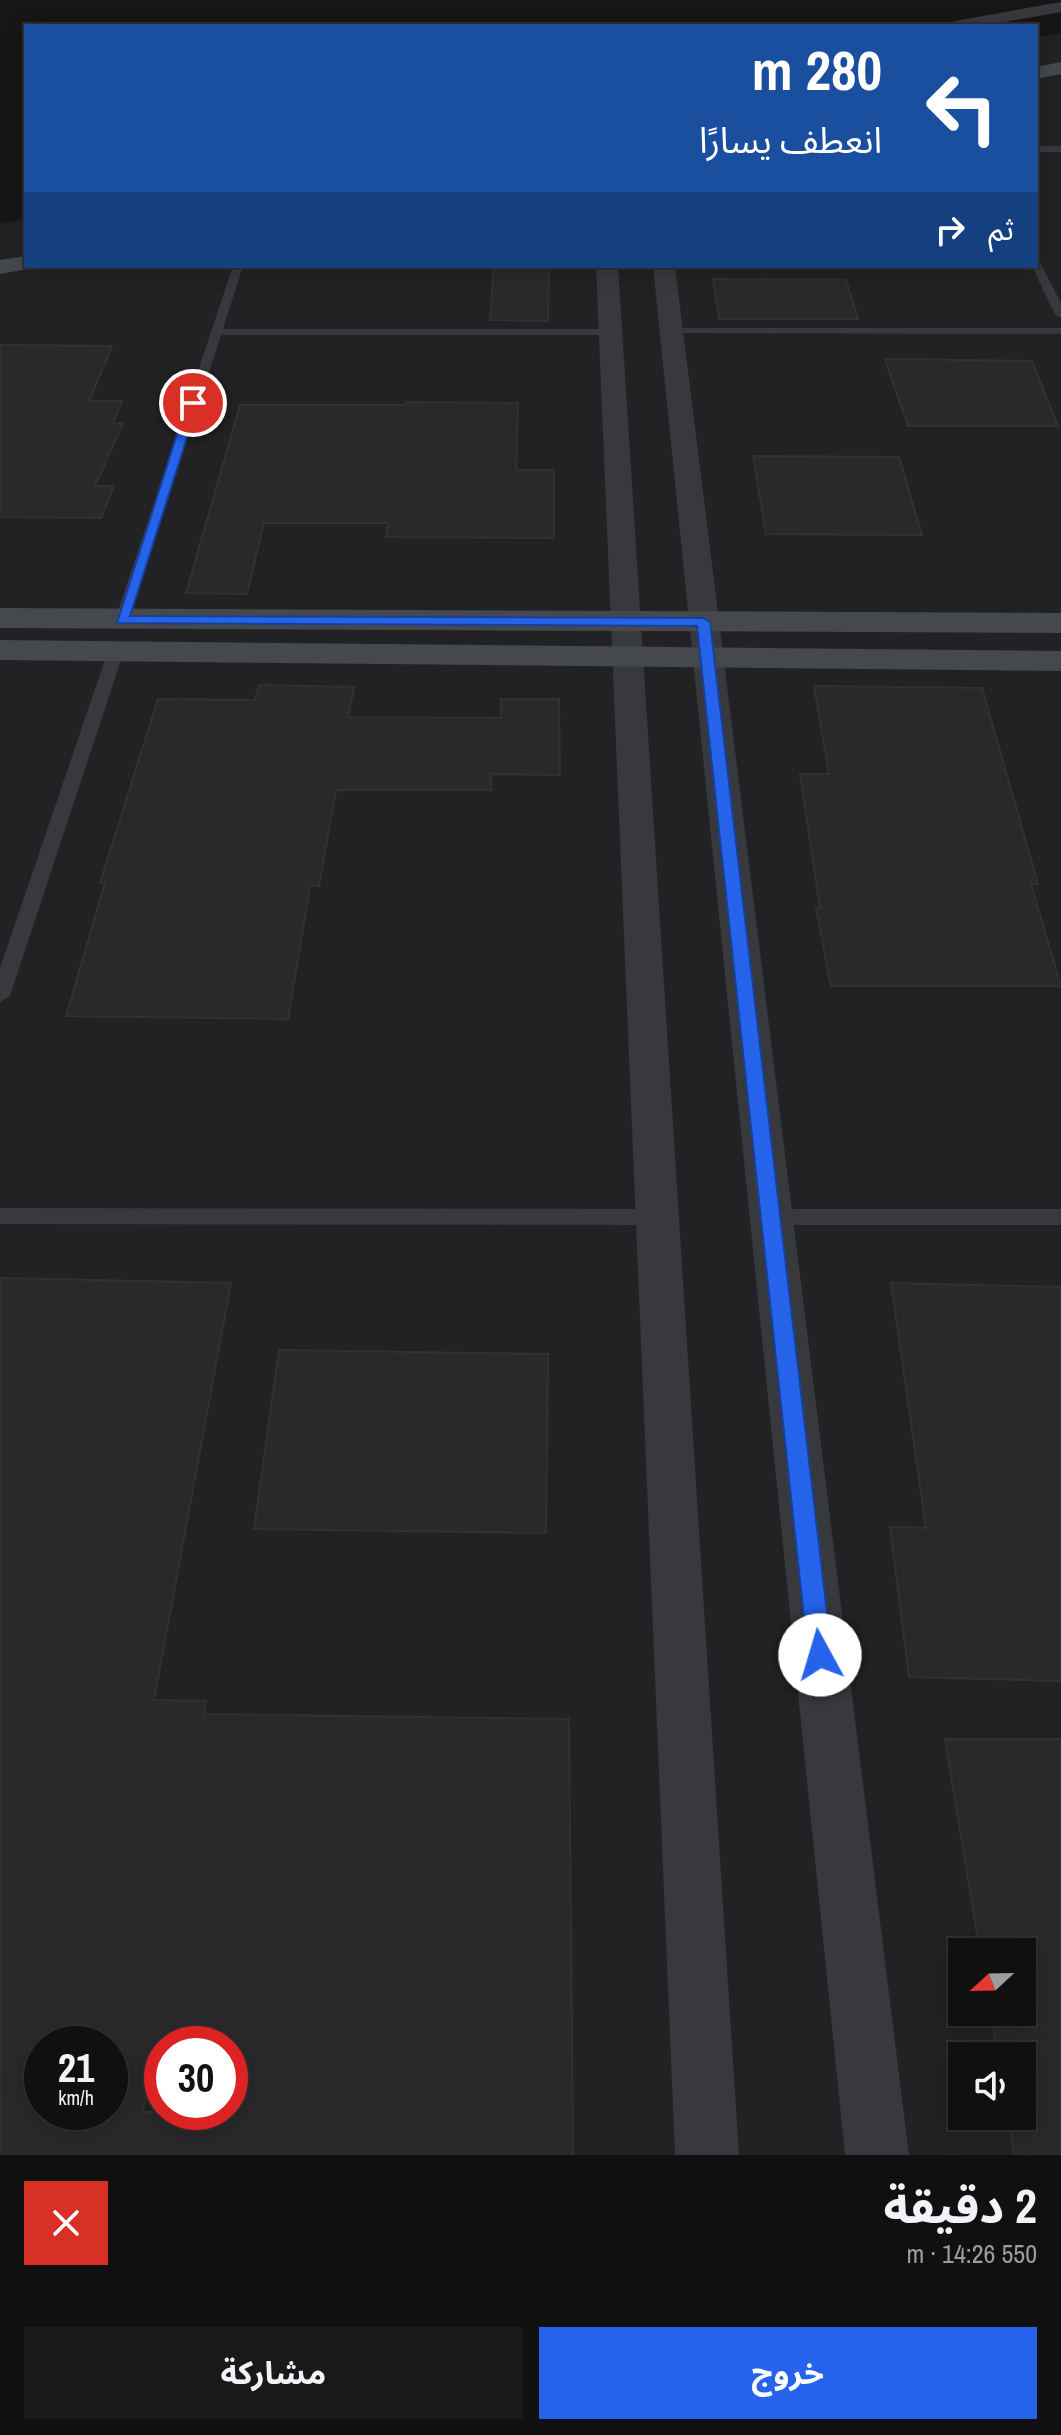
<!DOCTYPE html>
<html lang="ar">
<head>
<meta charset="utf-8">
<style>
  body { margin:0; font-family:"Archivo Narrow","Noto Sans Arabic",sans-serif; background:#19191a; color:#f1f3f6; direction:rtl; height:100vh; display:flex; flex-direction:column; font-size:30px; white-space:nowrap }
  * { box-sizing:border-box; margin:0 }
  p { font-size:26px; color:#9c9d9f }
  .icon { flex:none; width:44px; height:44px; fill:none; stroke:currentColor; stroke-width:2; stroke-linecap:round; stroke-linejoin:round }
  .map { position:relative; height:2155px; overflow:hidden; direction:ltr }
  .drawer { display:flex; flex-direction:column; background:#101011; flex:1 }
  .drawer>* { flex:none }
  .top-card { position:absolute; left:24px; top:24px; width:1014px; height:244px; border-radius:0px; box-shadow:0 4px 20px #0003,0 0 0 2px #303031; direction:rtl; background:#1a4fa0; color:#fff; overflow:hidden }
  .needle { width:52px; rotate:248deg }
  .buttons { position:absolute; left:948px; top:1938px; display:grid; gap:16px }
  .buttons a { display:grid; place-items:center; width:88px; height:88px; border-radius:0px; background:#101011; box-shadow:0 4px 20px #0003,0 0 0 2px #303031; font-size:40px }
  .speed { position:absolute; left:24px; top:2026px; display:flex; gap:16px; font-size:40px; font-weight:700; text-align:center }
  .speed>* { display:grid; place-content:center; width:104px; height:104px; border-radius:50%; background:#101011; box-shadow:0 4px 20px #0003,0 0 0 2px #303031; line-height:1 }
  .speed small { font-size:20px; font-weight:400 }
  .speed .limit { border:12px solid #d22; background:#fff; color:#111 }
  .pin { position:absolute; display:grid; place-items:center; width:68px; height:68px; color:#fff; margin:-34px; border:4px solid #fff; border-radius:50%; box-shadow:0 2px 8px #0007 }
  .me { position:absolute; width:88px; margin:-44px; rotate:354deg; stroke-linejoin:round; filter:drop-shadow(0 0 6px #0008) }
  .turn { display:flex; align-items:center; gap:28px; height:168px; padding:0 24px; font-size:36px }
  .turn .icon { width:104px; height:104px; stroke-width:2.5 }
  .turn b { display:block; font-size:56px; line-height:68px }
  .then { display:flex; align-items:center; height:76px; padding:0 24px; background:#0003; gap:16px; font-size:30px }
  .round { display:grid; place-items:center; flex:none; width:84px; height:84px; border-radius:0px; background:#19191a }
  .head { display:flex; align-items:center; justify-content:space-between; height:136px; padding:0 24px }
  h1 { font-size:48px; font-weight:700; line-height:60px }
  .button { display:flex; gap:16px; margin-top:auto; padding:16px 24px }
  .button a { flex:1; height:92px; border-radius:0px; background:#2563eb; color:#fff; font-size:32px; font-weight:700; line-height:92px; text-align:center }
  .button a+a { background:#19191a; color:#f1f3f6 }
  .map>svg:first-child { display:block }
</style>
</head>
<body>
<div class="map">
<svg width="1061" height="2155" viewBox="0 0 1061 2155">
  <rect width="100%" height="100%" fill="#161617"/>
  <path fill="#222224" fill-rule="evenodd" d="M 1061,33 L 1061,2155 L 0,2155 L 0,224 L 26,219 L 26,266 L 1036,266 L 1036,37 ZM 962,1952 L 1022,1952 L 1022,2012 L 962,2012 ZM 42,2044 L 110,2044 L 110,2112 L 42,2112 ZM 162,2044 L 230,2044 L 230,2112 L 162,2112 ZM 962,2056 L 1022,2056 L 1022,2116 L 962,2116 Z"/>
  <path fill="#29292b" stroke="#303133" stroke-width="2" fill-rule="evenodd" d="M 494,266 L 549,266 L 548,321 L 490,320 Z
    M 713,279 L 846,280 L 858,319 L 719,319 Z
    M 0,345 L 112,346 L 89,401 L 122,401 L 113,423 L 123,423 L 95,486 L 114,486 L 101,518 L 0,517 Z
    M 885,359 L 1032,361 L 1058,426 L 908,426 Z
    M 406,402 L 518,403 L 516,470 L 554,470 L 554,538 L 386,537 L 388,523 L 264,523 L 247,594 L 186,593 L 240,405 L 406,405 Z
    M 753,456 L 899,457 L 922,535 L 766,534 Z
    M 259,685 L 354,687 L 348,717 L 501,718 L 501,699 L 559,699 L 560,775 L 491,774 L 491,790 L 336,790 L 319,886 L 310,886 L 288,1019 L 66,1016 L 105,883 L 100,883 L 158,699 L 255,700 Z
    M 814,686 L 982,688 L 1038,884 L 1031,884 L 1061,986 L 831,986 L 816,908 L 820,908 L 800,774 L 829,774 Z
    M 0,1278 L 231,1283 L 154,1700 L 206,1701 L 204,1714 L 569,1719 L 573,2155 L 0,2155 ZM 42,2044 L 110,2044 L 110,2112 L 42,2112 ZM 154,2044 L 230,2044 L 230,2112 L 143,2112 Z
    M 891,1283 L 1061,1287 L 1061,1681 L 909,1677 L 890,1527 L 926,1528 Z
    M 279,1350 L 548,1354 L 546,1533 L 254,1529 Z
    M 945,1739 L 1061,1739 L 1061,2155 L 1014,2155 L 1008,2116 L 1022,2116 L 1022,2056 L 998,2056 L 990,2012 L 1022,2012 L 1022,1952 L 980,1952 Z"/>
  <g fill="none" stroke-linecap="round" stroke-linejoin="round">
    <path fill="#37393c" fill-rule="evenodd" d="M 1036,146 L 1061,146 L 1061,152 L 1036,152 Z
      M 1036,261 L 1041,264 L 1061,303 L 1061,318 L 1055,315 L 1032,266 L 1036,266 Z
      M 233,266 L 243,266 L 223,329 L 608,329 L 614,332 L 608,335 L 221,335 L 129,620 L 127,623 L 117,623 L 115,620 Z
      M 667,328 L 1061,328 L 1061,334 L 671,333 L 667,332 Z
      M 116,646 L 124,651 L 10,996 L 0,1002 L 0,968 L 108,651 Z
      M 0,1208 L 656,1209 L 664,1212 L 667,1217 L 664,1222 L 656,1225 L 0,1224 Z
      M 771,1209 L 1061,1209 L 1061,1225 L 771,1225 L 763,1222 L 760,1217 L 763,1212 Z"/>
    <path fill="#37393c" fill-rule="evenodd" d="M 1061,2 L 1061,12 L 982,26 L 947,26 L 955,21 Z
      M 596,266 L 618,266 L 739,2155 L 675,2155 Z
      M 653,266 L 675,266 L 909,2155 L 845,2155 Z"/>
    <path fill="#45484c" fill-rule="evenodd" d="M 1061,62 L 1061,74 L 1036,79 L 1036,67 Z
      M 26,256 L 26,266 L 34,268 L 0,274 L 0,260 Z
      M 0,608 L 1061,613 L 1061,633 L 0,628 Z
      M 0,640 L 1061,651 L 1061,671 L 0,660 Z"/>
  </g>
  <path fill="#2563eb" stroke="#184099" stroke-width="2" d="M 193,399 L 198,403 L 130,616 L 703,618 L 710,622 L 832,1655 L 829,1662 L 820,1665 L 812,1662 L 808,1655 L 697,626 L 117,623 L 187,403 Z"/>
</svg>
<div class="buttons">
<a><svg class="needle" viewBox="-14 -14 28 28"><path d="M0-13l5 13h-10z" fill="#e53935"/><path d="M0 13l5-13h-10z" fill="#9c9d9f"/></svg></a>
<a><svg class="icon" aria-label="sound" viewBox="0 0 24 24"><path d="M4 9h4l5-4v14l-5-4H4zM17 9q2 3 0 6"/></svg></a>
</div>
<div class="speed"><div>21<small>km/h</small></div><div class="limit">30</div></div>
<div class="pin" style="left:193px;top:403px;background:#d93025"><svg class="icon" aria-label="arrive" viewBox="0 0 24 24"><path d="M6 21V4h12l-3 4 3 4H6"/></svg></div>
<svg class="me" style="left:820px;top:1655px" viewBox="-20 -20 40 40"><circle r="19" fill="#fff"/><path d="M0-13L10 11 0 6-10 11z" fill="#2563eb"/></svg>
<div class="top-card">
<div class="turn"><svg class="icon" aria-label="left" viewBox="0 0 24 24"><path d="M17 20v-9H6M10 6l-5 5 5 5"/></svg><div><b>280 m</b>انعطف يسارًا</div></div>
<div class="then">ثم<svg class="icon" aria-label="right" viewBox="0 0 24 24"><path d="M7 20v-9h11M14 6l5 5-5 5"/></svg></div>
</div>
</div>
<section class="drawer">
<div class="head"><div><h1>2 دقيقة</h1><p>550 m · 14:26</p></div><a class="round" style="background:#d93025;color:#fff"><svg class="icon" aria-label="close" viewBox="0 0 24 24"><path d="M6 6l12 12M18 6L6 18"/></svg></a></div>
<div class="button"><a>خروج</a><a>مشاركة</a></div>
</section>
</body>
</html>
